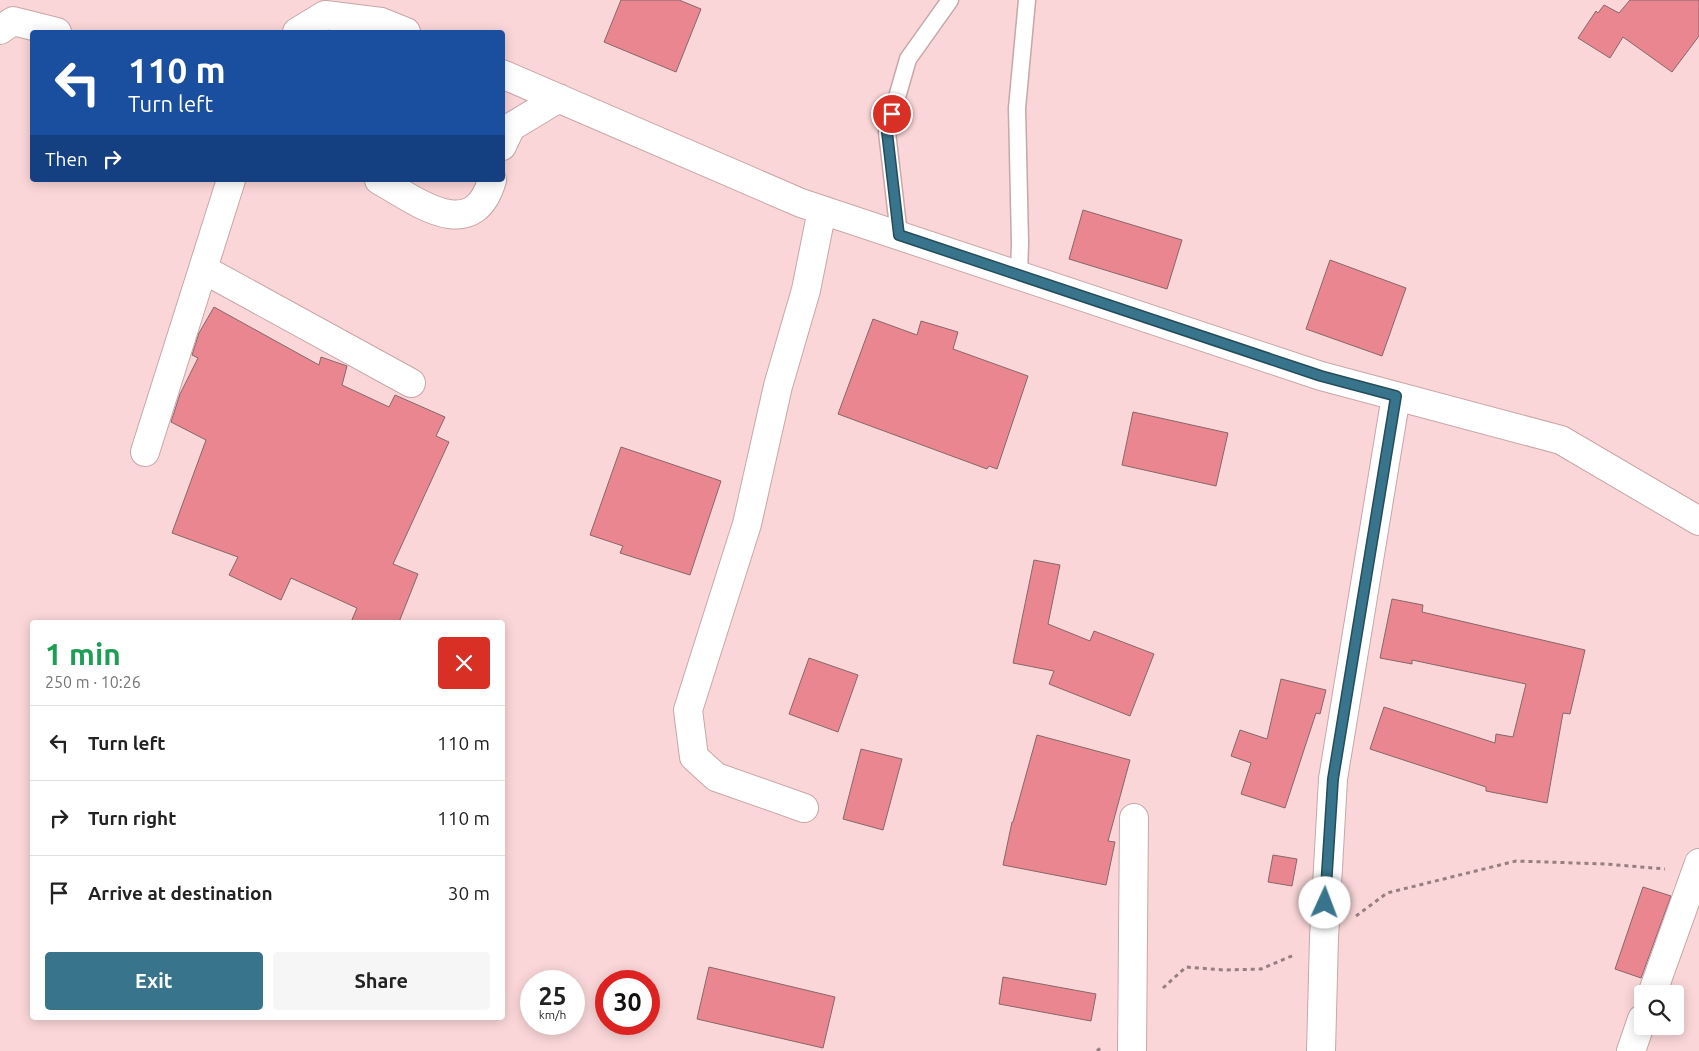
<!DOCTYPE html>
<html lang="en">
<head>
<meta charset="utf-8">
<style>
  body { margin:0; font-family:Ubuntu,sans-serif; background:#f6f6f6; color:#222; height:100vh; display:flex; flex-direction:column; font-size:19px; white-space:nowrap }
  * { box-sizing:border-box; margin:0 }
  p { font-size:16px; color:#767676 }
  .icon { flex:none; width:28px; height:28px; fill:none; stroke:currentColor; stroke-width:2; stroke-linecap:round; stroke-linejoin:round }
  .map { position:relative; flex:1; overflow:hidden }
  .side { position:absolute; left:30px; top:620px; width:475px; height:400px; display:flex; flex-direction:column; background:#fff; border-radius:5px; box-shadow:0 2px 12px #0003 }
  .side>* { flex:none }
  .hud { position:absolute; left:30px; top:30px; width:475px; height:152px; border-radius:5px; box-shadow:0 2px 12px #0003; background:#1a4fa0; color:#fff; overflow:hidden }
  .buttons { position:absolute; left:1634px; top:985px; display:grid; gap:10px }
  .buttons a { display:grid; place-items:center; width:50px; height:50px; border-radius:5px; background:#fff; box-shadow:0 2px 12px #0003; font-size:25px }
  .speed { position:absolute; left:520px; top:970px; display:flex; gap:10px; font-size:25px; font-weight:700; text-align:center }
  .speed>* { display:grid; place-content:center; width:65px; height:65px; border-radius:50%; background:#fff; box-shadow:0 2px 12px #0003; line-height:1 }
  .speed small { font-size:12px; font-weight:400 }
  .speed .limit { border:8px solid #d22; background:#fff; color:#111 }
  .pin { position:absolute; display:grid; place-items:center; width:42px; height:42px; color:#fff; margin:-21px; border:2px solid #fff; border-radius:50%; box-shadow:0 1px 5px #0007 }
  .me { position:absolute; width:55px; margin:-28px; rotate:2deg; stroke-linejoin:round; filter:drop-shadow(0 0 4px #0008) }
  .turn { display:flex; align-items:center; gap:18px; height:105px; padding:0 15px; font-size:22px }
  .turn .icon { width:65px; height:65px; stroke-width:2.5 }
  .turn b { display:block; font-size:35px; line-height:42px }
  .then { display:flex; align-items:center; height:48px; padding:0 15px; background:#0003; gap:10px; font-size:19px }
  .round { display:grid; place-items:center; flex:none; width:52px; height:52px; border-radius:5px; background:#f6f6f6 }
  .headline { display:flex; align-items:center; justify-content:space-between; height:85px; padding:0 15px }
  h1 { font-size:30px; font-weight:600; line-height:38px; color:#1e9e55 }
  .primary-button { display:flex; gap:10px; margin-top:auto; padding:10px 15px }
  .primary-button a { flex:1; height:58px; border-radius:5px; background:#38758c; color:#fff; font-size:20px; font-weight:600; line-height:58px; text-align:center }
  .primary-button a+a { background:#f6f6f6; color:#222 }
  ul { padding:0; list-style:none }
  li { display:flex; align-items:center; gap:15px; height:75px; padding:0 15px; border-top:1px solid #e0e0e0 }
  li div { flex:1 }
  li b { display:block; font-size:19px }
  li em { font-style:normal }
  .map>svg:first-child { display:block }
</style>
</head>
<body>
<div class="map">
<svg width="1699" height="1051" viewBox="0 0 1699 1051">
  <rect width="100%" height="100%" fill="#fad6d8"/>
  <path fill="#e98690" stroke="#866769" d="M 621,0 L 679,0 L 701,9 L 676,72 L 604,42 Z
    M 1630,0 L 1699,0 L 1699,36 L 1672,72 L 1623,37 L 1610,58 L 1578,38 L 1596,11 L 1598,13 L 1604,5 L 1619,13 Z
    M 1083,210 L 1182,240 L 1167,289 L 1069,259 Z
    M 1330,260 L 1406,288 L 1382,356 L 1306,329 Z
    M 214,307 L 319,365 L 321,357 L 347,366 L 342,385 L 389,407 L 395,395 L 445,417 L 436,436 L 449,442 L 393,564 L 418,574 L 399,622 L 351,622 L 357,608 L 291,578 L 281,600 L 229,575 L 238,557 L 172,533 L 206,440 L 171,422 L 180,394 L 198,358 L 192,355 L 199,333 Z
    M 873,319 L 917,335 L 921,321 L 958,332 L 953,349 L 1028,376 L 997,469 L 989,466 L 987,469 L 838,414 Z
    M 1133,412 L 1228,433 L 1216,486 L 1122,465 Z
    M 621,447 L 721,481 L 690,575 L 620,553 L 623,546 L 590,535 Z
    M 1034,560 L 1060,565 L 1048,624 L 1090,641 L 1094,631 L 1154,654 L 1130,716 L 1049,684 L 1054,671 L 1013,663 Z
    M 1392,599 L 1423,605 L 1422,612 L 1585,650 L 1570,714 L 1563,713 L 1547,803 L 1486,791 L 1486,787 L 1370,749 L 1384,707 L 1495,743 L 1496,734 L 1513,737 L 1526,684 L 1412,660 L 1412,664 L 1380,658 Z
    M 809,658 L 858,675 L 838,732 L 789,714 Z
    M 1281,679 L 1326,690 L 1320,714 L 1316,713 L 1285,808 L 1241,794 L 1251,763 L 1231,756 L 1240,730 L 1267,739 Z
    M 1037,735 L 1130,760 L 1108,841 L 1115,842 L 1106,885 L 1003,865 L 1012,822 L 1013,822 Z
    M 861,749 L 902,759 L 883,830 L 843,819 Z
    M 1273,855 L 1297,859 L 1292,886 L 1268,882 Z
    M 1643,887 L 1671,896 L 1641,978 L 1615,969 Z
    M 709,967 L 835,997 L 823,1048 L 697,1019 Z
    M 1003,977 L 1096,994 L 1091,1021 L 999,1004 Z"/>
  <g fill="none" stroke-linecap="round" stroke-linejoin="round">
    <g stroke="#c9a6a8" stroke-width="19">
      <path id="lane" d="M 899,235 L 887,132 L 908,59 L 950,0
        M 1019,275 L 1020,243 L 1017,108 L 1027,0"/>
    </g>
    <g stroke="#c9a6a8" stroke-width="30">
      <path id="street" d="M 0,30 L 13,21 L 57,32
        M 297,32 L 325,15 L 381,22 L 406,32
        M 502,74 L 801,203 L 1321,376 L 1561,440 L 1699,521
        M 502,146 L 511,127 L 559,98
        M 379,180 C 416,201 473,246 492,180
        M 203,269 L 411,383
        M 145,452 L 231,180
        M 804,808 L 716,777 L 694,757 L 688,710 L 747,524 L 778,386 L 806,290 L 822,210
        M 1652,994 L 1699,863
        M 1132,1051 L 1134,818
        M 1321,1051 L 1324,938 L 1333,779 L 1396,396
        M 1631,1051 L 1642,1019"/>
    </g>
    <path stroke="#977f80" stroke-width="3" stroke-dasharray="4 4" stroke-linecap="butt" d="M 1356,916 L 1387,893 L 1516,861 L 1606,864 L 1665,869
      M 1163,988 L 1186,967 L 1224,970 L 1261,969 L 1294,955
      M 1097,1051 L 1103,1046"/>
    <use href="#lane" stroke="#fff" stroke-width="16"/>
    <use href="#street" stroke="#fff" stroke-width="28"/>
  </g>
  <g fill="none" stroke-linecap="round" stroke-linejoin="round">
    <g stroke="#244c5b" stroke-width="12">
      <path id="route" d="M 892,114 L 887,132 L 899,235 L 1321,376 L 1396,396 L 1333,779 L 1325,903"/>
    </g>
    <use href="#route" stroke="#38758c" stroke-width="9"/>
  </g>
</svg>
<div class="buttons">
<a><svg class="icon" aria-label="search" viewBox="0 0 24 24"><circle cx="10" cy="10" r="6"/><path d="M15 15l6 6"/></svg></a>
</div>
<div class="speed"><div>25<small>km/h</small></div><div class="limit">30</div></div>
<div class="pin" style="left:892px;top:114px;background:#d93025"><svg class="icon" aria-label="arrive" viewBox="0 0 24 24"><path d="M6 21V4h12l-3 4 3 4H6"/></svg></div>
<svg class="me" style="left:1325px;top:903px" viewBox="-20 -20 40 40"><circle r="19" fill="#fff"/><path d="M0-13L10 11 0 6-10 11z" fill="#38758c"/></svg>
<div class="hud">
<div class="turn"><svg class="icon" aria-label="left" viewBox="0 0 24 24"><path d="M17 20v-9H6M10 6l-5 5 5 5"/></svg><div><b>110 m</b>Turn left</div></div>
<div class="then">Then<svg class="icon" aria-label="right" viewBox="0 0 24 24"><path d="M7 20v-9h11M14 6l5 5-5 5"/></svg></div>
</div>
<section class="side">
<div class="headline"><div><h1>1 min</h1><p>250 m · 10:26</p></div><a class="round" style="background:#d93025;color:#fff"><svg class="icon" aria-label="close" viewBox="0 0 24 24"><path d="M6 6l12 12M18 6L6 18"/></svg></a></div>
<ul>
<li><svg class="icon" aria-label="left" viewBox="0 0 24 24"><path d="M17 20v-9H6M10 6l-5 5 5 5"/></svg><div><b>Turn left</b></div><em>110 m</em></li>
<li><svg class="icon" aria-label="right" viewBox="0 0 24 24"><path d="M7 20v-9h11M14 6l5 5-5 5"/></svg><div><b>Turn right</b></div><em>110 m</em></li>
<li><svg class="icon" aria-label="arrive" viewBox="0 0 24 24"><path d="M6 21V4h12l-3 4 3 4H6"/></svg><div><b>Arrive at destination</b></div><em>30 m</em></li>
</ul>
<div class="primary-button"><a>Exit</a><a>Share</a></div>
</section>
</div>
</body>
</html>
